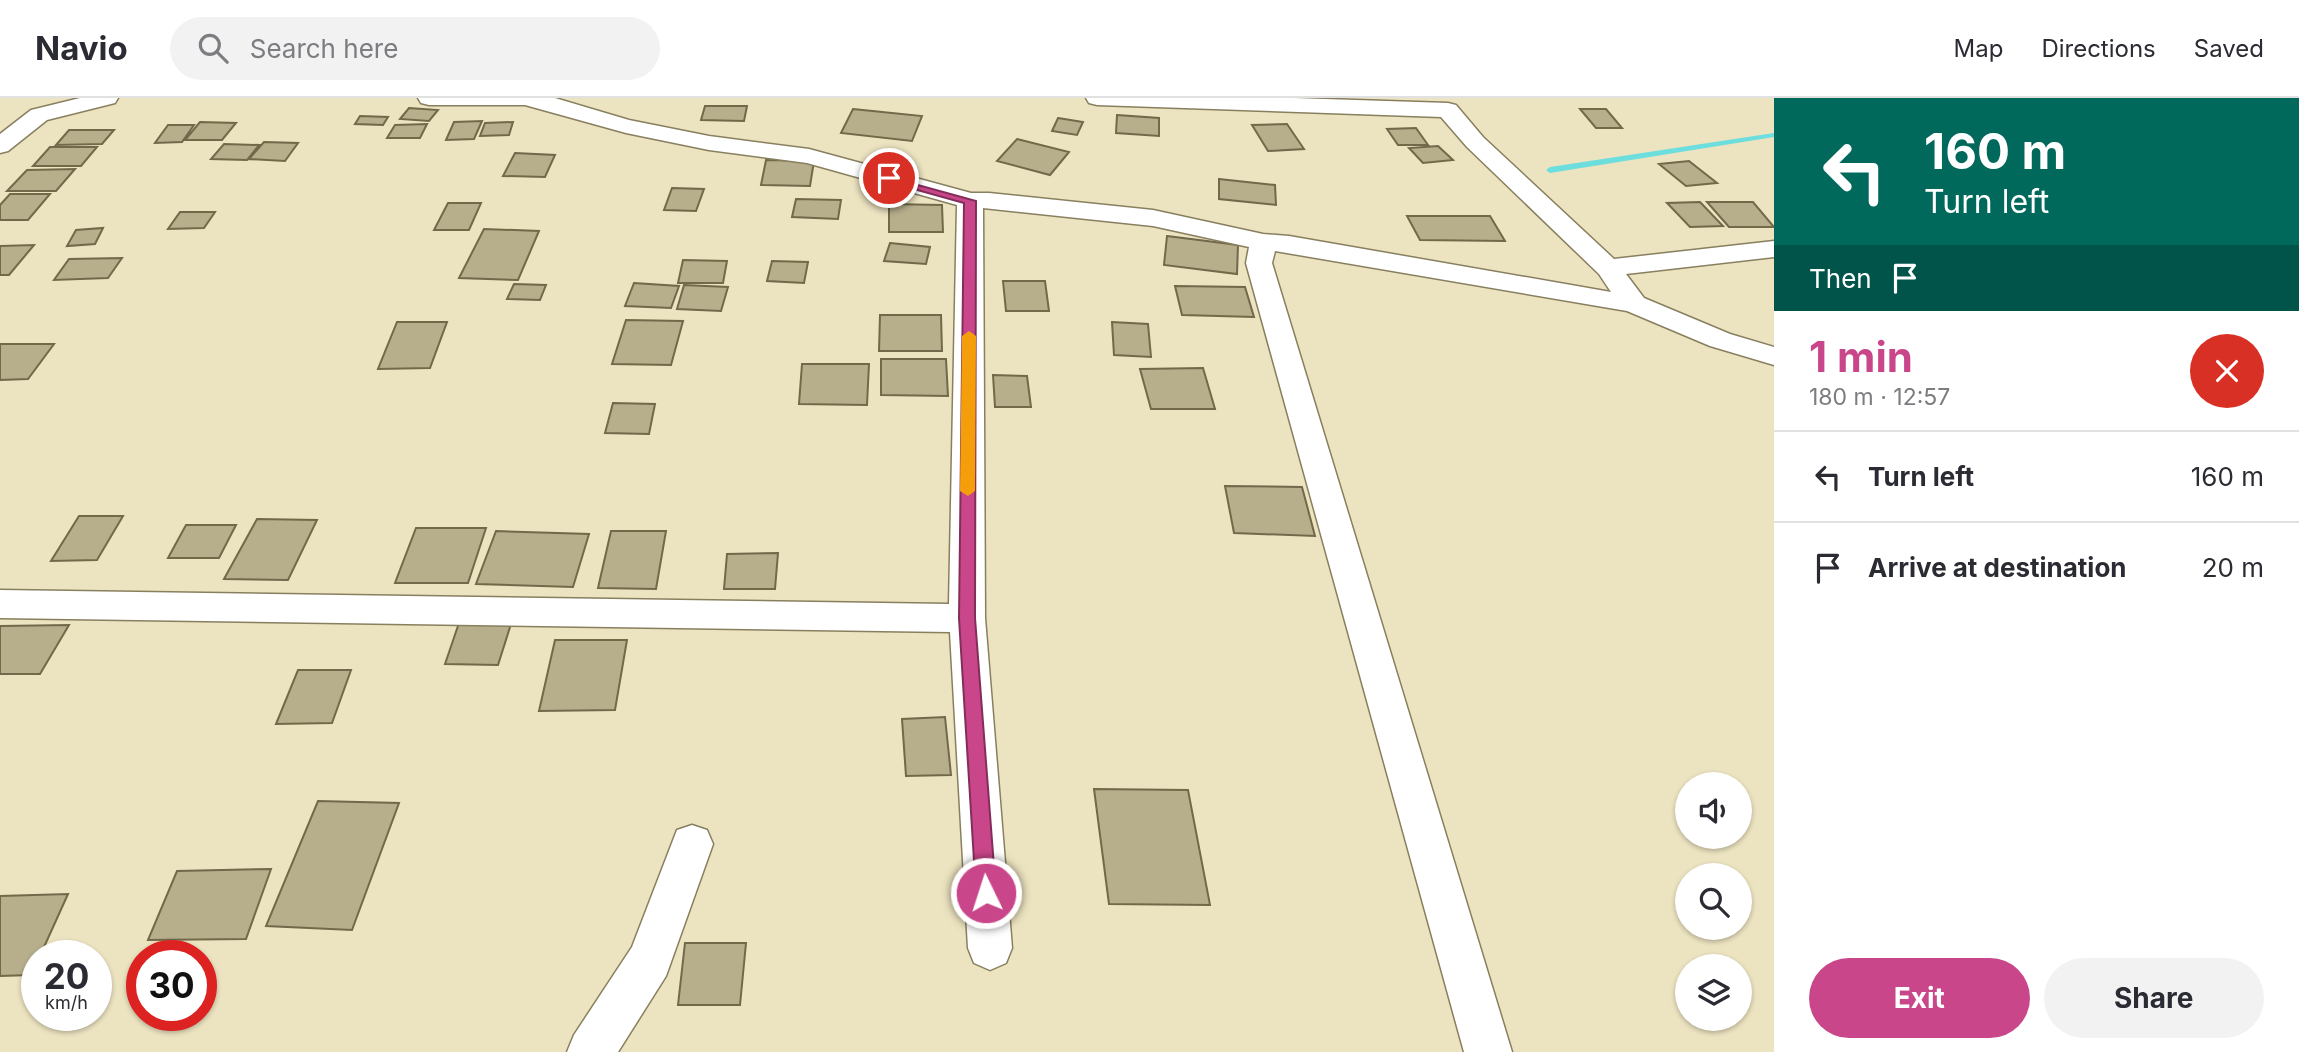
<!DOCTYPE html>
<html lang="en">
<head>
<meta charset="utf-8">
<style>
  body { margin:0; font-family:Inter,sans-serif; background:#f2f2f3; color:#2b2b33; height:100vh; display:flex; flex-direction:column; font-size:26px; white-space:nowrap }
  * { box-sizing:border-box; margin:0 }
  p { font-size:23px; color:#7c7c81 }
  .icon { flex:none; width:38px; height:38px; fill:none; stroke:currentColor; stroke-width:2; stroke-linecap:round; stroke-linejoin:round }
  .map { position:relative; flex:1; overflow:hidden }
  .drawer { display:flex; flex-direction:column; background:#fff; width:525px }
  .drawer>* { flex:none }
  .top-card { background:#00695c; color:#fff; overflow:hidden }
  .fabs { position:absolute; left:1675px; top:674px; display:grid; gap:14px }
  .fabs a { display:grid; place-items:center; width:77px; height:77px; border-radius:50%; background:#fff; box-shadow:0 2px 5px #0004; font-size:35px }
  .speed { position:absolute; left:21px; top:842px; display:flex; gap:14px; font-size:35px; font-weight:700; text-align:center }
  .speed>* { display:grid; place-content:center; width:91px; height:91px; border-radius:50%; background:#fff; box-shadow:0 2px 5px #0004; line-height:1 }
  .speed small { font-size:18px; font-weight:400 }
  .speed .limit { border:10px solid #d22; background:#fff; color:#111 }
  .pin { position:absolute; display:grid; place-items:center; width:60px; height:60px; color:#fff; margin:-30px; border:4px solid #fff; border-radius:50%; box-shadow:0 2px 7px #0007 }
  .me { position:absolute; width:77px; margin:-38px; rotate:356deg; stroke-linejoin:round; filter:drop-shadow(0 0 5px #0008) }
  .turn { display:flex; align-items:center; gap:24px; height:147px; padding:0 35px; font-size:32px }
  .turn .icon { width:91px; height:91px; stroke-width:2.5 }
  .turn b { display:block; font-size:49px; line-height:60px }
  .then { display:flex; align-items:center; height:66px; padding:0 35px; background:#0003; gap:14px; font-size:26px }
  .round { display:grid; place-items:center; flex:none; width:74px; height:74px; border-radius:37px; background:#f2f2f3 }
  .headline { display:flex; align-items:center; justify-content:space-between; height:119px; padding:0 35px }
  h1 { font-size:42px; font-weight:700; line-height:52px; color:#ca468a }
  .primary-button { display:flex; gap:14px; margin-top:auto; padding:14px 35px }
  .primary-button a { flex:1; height:80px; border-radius:42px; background:#ca468a; color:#fff; font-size:28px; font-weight:700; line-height:80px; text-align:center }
  .primary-button a+a { background:#f2f2f3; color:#2b2b33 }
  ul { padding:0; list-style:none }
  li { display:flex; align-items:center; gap:21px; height:91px; padding:0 35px; border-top:2px solid #e1e1e2 }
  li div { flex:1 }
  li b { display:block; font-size:26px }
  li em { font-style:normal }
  header { display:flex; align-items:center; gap:42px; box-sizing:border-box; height:98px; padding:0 35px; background:#fff; border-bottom:2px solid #e1e1e2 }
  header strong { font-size:33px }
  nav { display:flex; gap:38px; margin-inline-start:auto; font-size:24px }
  .search { width:490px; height:63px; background:#f2f2f3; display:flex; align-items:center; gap:18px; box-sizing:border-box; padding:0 24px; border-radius:38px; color:#7c7c81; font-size:26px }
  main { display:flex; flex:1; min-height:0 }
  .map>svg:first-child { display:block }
</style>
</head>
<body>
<header>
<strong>Navio</strong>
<div class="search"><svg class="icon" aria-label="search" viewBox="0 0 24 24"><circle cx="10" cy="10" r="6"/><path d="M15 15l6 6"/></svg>Search here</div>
<nav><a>Map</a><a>Directions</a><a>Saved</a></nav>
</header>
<main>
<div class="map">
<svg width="1774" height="954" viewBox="0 0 1774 954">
  <rect width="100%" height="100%" fill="#ece3c0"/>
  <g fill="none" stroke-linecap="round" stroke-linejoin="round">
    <path fill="#6bdedd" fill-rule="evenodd" d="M 1774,35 L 1774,39 L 1550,75 L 1546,72 L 1550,69 Z"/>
  </g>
  <path fill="#b7ae8c" stroke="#71694a" stroke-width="2" d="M 705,8 L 747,8 L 744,23 L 701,22 Z
    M 409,10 L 438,12 L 429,23 L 400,21 Z
    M 853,11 L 922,18 L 912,43 L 841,35 Z
    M 1580,11 L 1606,11 L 1622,30 L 1596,30 Z
    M 1117,17 L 1159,20 L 1159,38 L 1116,35 Z
    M 360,18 L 388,19 L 383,27 L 355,26 Z
    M 1058,20 L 1083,24 L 1077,37 L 1052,33 Z
    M 482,23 L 474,41 L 446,42 L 454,24 Z
    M 200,24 L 236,25 L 222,42 L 185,42 Z
    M 513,24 L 509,37 L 480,38 L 485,25 Z
    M 427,26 L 420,40 L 387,40 L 395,27 Z
    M 1287,26 L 1304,51 L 1268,53 L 1252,27 Z
    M 168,27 L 194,27 L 182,44 L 155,45 Z
    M 1416,30 L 1428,47 L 1398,47 L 1387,31 Z
    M 69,32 L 114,32 L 102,46 L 56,47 Z
    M 1017,41 L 1069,54 L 1050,77 L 997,63 Z
    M 264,44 L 298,45 L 285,63 L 249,61 Z
    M 224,46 L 259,47 L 247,62 L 211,61 Z
    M 1438,48 L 1453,62 L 1423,65 L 1409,50 Z
    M 50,49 L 97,49 L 81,68 L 33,68 Z
    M 515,55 L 555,57 L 545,79 L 503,78 Z
    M 766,62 L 814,63 L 810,88 L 761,87 Z
    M 1689,63 L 1717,85 L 1686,88 L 1659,66 Z
    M 75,71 L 56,93 L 7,93 L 27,72 Z
    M 1219,81 L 1275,87 L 1276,107 L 1219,101 Z
    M 672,90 L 704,91 L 696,113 L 664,112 Z
    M 10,96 L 50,96 L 28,122 L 0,122 L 0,107 Z
    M 796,101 L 841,102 L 838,121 L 792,119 Z
    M 1700,104 L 1723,128 L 1690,129 L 1667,105 Z
    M 1707,104 L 1753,104 L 1774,129 L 1729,129 Z
    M 448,105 L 481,105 L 469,132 L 434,132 Z
    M 889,106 L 942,107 L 943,134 L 889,134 Z
    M 180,114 L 215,114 L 204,130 L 168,131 Z
    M 1407,118 L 1490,118 L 1505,143 L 1420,142 Z
    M 103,130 L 95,146 L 67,148 L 76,132 Z
    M 484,131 L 539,133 L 518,182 L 459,180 Z
    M 1167,138 L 1238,147 L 1237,176 L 1164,167 Z
    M 890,145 L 930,149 L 926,166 L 884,163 Z
    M 34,147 L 9,177 L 0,177 L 0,148 Z
    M 122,160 L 108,180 L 54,182 L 69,161 Z
    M 683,162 L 727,163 L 723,185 L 678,185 Z
    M 772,163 L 808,164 L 804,185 L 767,183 Z
    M 1003,183 L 1045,183 L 1049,213 L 1006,213 Z
    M 634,185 L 679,188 L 671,210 L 625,208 Z
    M 514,186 L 546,187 L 540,202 L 507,201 Z
    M 684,187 L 728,189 L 721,213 L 677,211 Z
    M 1175,188 L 1245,189 L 1254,219 L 1182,217 Z
    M 880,217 L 941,217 L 942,253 L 879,253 Z
    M 626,222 L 683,223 L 671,267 L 612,266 Z
    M 397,224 L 447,224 L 430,270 L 378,271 Z
    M 1112,224 L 1148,226 L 1151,259 L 1114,257 Z
    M 0,246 L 54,246 L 28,281 L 0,282 Z
    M 881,261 L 946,261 L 948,298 L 881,297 Z
    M 802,266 L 869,266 L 867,307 L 799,306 Z
    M 1203,270 L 1215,311 L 1151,311 L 1140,271 Z
    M 993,277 L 1027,278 L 1031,309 L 995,309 Z
    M 613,305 L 655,306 L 649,336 L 605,335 Z
    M 1225,388 L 1302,389 L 1315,438 L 1234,435 Z
    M 79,418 L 123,418 L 97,462 L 51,463 Z
    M 257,421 L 317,422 L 288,482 L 224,481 Z
    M 186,427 L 236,427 L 219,460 L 168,460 Z
    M 416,430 L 486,430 L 468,485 L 395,485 Z
    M 496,433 L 589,436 L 573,489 L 476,486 Z
    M 611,433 L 666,433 L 656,491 L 598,490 Z
    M 778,455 L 775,491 L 724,491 L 727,456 Z
    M 459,525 L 511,526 L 498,567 L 445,566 Z
    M 69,527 L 40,576 L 0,576 L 0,528 Z
    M 555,542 L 627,542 L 615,612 L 539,613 Z
    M 298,572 L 351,572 L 332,625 L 276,626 Z
    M 945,619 L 951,677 L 906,678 L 902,621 Z
    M 1094,691 L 1188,692 L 1210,807 L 1109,806 Z
    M 318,703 L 399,705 L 352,832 L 266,828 Z
    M 271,771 L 246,841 L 148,842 L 177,773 Z
    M 68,796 L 40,858 L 37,858 L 31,877 L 0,878 L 0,798 Z
    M 685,845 L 746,845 L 740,907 L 678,907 Z"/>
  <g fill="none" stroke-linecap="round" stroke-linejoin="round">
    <g stroke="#887f5f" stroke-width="3">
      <path id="street" d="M 80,0 L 118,0 L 115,5 L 47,22 L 8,53 L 0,55 L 0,36 L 31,12 Z
        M 418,0 L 555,0 L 629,22 L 709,38 L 809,51 L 971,95 L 989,95 L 1153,112 L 1263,136 L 1289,138 L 1611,194 L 1599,176 L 1467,49 L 1441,19 L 1097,7 L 1089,5 L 1086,0 L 1294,0 L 1448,5 L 1456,7 L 1483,39 L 1614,161 L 1774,143 L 1774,159 L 1626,176 L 1644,200 L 1730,236 L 1774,249 L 1774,267 L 1710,248 L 1627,213 L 1275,153 L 1272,165 L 1512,954 L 1464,954 L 1246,165 L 1249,149 L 1153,128 L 983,110 L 985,520 L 1012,850 L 1006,865 L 990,872 L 974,865 L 968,850 L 950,534 L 0,520 L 0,492 L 949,506 L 957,107 L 807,65 L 709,52 L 626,35 L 525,7 L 429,7 L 421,5 Z
        M 692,727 L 707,732 L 713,746 L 666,878 L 618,954 L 567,954 L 574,937 L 632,849 L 677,732 Z"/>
    </g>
    <use href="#street" fill="#fff" fill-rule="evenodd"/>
  </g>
  <path fill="#ca468a" stroke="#832e5a" stroke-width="2" d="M 885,78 L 976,103 L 975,520 L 996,795 L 993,802 L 986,805 L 979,802 L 976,795 L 959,520 L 964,105 L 885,83 Z"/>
  <path fill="#f59e0b" d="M 969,233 L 976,238 L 975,393 L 968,398 L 960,393 L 962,238 Z"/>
</svg>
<div class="fabs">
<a><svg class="icon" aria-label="sound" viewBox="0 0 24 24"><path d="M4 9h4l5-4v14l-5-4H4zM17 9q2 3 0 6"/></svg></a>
<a><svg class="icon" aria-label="search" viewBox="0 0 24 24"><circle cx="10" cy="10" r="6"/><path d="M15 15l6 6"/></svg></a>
<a><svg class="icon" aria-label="layers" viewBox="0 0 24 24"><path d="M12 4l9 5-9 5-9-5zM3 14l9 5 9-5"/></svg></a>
</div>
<div class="speed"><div>20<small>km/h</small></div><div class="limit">30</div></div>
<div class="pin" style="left:889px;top:80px;background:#d93025"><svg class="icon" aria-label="arrive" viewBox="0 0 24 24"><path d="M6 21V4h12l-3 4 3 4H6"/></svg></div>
<svg class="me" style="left:986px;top:795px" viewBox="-20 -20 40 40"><circle r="17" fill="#ca468a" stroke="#fff" stroke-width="3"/><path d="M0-11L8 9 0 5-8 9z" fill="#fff"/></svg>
</div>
<section class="drawer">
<div class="top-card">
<div class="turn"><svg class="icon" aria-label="left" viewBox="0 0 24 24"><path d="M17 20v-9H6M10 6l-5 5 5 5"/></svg><div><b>160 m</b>Turn left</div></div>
<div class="then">Then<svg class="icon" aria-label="arrive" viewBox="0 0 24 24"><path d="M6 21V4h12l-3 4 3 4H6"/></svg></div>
</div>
<div class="headline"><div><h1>1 min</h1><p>180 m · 12:57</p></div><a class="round" style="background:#d93025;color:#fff"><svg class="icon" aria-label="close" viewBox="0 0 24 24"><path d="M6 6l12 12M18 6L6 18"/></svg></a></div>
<ul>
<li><svg class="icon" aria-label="left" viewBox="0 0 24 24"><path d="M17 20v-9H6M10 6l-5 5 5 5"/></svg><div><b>Turn left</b></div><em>160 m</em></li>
<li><svg class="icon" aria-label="arrive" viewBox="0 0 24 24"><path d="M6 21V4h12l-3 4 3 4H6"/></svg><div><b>Arrive at destination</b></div><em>20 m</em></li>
</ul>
<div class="primary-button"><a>Exit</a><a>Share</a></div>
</section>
</main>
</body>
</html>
